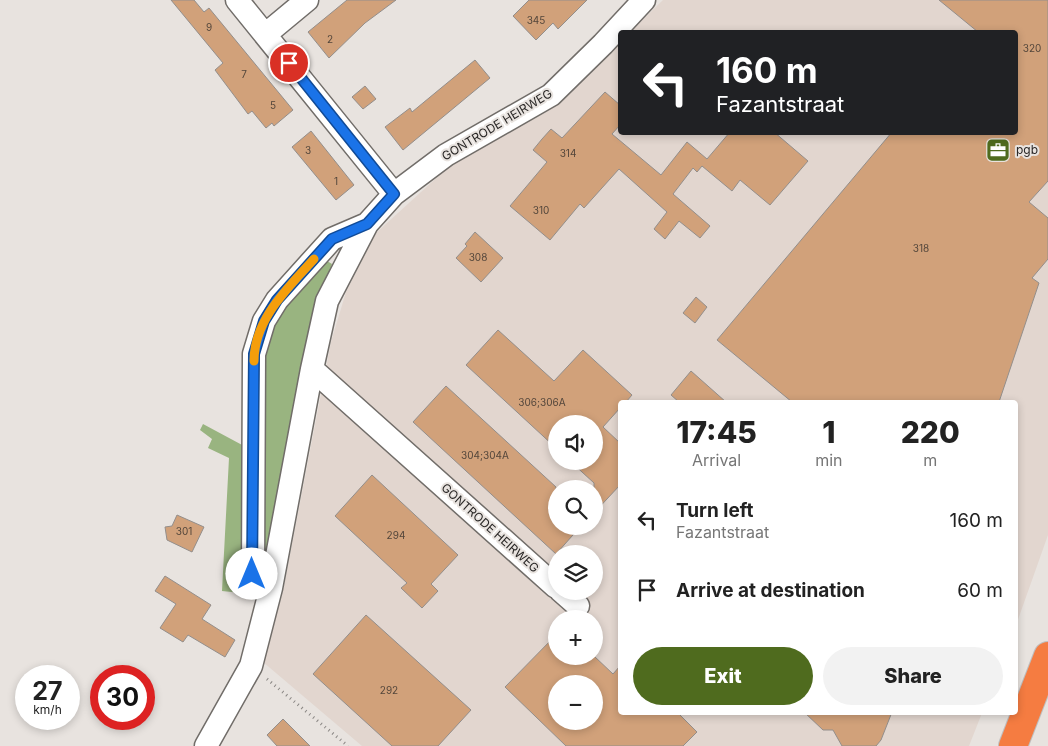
<!DOCTYPE html>
<html lang="en">
<head>
<meta charset="utf-8">
<style>
  body { margin:0; font-family:Inter,sans-serif; background:#f2f2f2; color:#222; height:100vh; display:flex; flex-direction:column; font-size:19px; white-space:nowrap }
  * { box-sizing:border-box; margin:0 }
  p { font-size:16px; color:#767676 }
  .icon { flex:none; width:28px; height:28px; fill:none; stroke:currentColor; stroke-width:2; stroke-linecap:round; stroke-linejoin:round }
  .map { position:relative; flex:1; overflow:hidden }
  .details { position:absolute; left:618px; top:400px; width:400px; height:315px; display:flex; flex-direction:column; background:#fff; border-radius:5px; box-shadow:0 2px 8px #0003 }
  .details>* { flex:none }
  .hud { position:absolute; left:618px; top:30px; width:400px; height:105px; border-radius:5px; box-shadow:0 2px 8px #0003; background:#202124; color:#fff; overflow:hidden }
  .tools { position:absolute; left:548px; top:415px; display:grid; gap:10px }
  .tools a { display:grid; place-items:center; width:55px; height:55px; border-radius:50%; background:#fff; box-shadow:0 2px 8px #0003; font-size:25px }
  .speed { position:absolute; left:15px; top:665px; display:flex; gap:10px; font-size:25px; font-weight:700; text-align:center }
  .speed>* { display:grid; place-content:center; width:65px; height:65px; border-radius:50%; background:#fff; box-shadow:0 2px 8px #0003; line-height:1 }
  .speed small { font-size:12px; font-weight:400 }
  .speed .limit { border:8px solid #d22; background:#fff; color:#111 }
  .pin { position:absolute; display:grid; place-items:center; width:42px; height:42px; color:#fff; margin:-21px; border:2px solid #fff; border-radius:50%; box-shadow:0 1px 5px #0007 }
  .me { position:absolute; width:55px; margin:-28px; rotate:0deg; stroke-linejoin:round; filter:drop-shadow(0 0 4px #0008) }
  .turn { display:flex; align-items:center; gap:18px; height:105px; padding:0 15px; font-size:22px }
  .turn .icon { width:65px; height:65px; stroke-width:2.5 }
  .turn b { display:block; font-size:35px; line-height:42px }
  .eta { display:flex; justify-content:space-evenly; align-items:center; height:85px; text-align:center }
  .eta b { font-size:30px; font-weight:800; line-height:35px }
  .button { display:flex; gap:10px; margin-top:auto; padding:10px 15px }
  .button a { flex:1; height:58px; border-radius:30px; background:#4f6b1e; color:#fff; font-size:20px; font-weight:800; line-height:58px; text-align:center }
  .button a+a { background:#f2f2f2; color:#222 }
  ul { padding:0; list-style:none }
  li { display:flex; align-items:center; gap:15px; height:70px; padding:0 15px }
  li div { flex:1 }
  li b { display:block; font-size:19px }
  li em { font-style:normal }
  .map>svg:first-child { display:block }
</style>
</head>
<body>
<div class="map">
<svg width="1048" height="746" viewBox="0 0 1048 746">
  <rect width="100%" height="100%" fill="#e8e3df"/>
  <path fill="#e2d6cf" fill-rule="evenodd" d="M 663,0 L 1048,0 L 1048,535 L 1015,628 L 1015,402 L 620,402 L 620,712 L 982,713 L 969,746 L 362,746 L 263,662 L 284,586 L 331,342 L 346,292 L 376,233 L 455,161 L 620,42 L 620,132 L 1015,132 L 1015,32 L 630,32 ZM 556,424 L 594,424 L 594,461 L 556,461 ZM 556,489 L 594,489 L 594,526 L 556,526 ZM 556,554 L 594,554 L 594,591 L 556,591 ZM 556,619 L 594,619 L 594,656 L 556,656 ZM 556,684 L 594,684 L 594,721 L 556,721 Z"/>
  <path fill="#99b480" d="M 324,259 L 332,264 L 312,327 L 269,550 L 260,549 L 262,353 L 287,294 Z
    M 203,424 L 244,446 L 241,593 L 222,591 L 229,458 L 208,448 L 212,439 L 200,430 Z"/>
  <path fill="#d1a17a" stroke="#938e8b" fill-rule="evenodd" d="M 171,0 L 194,0 L 204,12 L 209,8 L 293,110 L 274,126 L 272,123 L 266,128 L 252,111 L 248,114 L 215,70 L 223,63 Z
    M 347,0 L 396,0 L 365,23 L 329,58 L 308,32 Z
    M 529,0 L 587,0 L 558,29 L 553,23 L 536,40 L 513,16 Z
    M 939,0 L 1048,0 L 1048,181 L 1029,202 L 1048,218 L 1048,259 L 1032,278 L 1039,283 L 999,402 L 792,402 L 717,340 L 892,132 L 1015,132 L 1015,32 L 978,32 Z
    M 475,60 L 490,78 L 403,150 L 385,127 L 410,108 L 412,112 Z
    M 365,86 L 376,99 L 363,109 L 352,97 Z
    M 605,92 L 620,105 L 620,125 L 612,134 L 661,175 L 687,142 L 707,159 L 730,132 L 774,132 L 808,161 L 770,205 L 740,180 L 732,191 L 702,166 L 697,172 L 693,168 L 673,194 L 710,226 L 700,238 L 679,221 L 665,239 L 654,229 L 667,212 L 619,169 L 584,208 L 580,204 L 550,240 L 510,206 L 547,162 L 533,150 L 542,139 L 551,129 L 562,138 Z
    M 311,131 L 354,185 L 336,200 L 292,147 Z
    M 475,232 L 503,258 L 481,282 L 456,258 L 467,246 L 465,244 Z
    M 696,297 L 707,307 L 695,323 L 683,313 Z
    M 498,330 L 554,381 L 583,350 L 632,395 L 626,402 L 620,402 L 620,408 L 603,427 L 620,443 L 620,485 L 594,513 L 594,483 L 570,461 L 594,461 L 594,424 L 556,424 L 556,448 L 466,365 Z
    M 691,371 L 726,402 L 679,402 L 671,395 Z
    M 446,386 L 556,487 L 556,526 L 581,526 L 556,554 L 413,422 Z
    M 372,475 L 458,555 L 431,584 L 438,591 L 422,608 L 401,588 L 407,583 L 335,516 Z
    M 177,515 L 204,527 L 192,552 L 167,540 L 165,527 L 172,526 Z
    M 165,576 L 211,605 L 202,619 L 235,640 L 225,657 L 188,635 L 183,642 L 160,628 L 176,604 L 155,591 Z
    M 366,615 L 471,710 L 438,746 L 392,746 L 313,674 Z
    M 556,635 L 556,656 L 594,656 L 613,674 L 620,666 L 620,712 L 677,712 L 697,732 L 683,746 L 566,746 L 505,687 ZM 556,684 L 594,684 L 594,721 L 556,721 Z
    M 804,712 L 892,712 L 881,740 L 876,746 L 842,746 L 833,730 L 823,730 Z
    M 283,719 L 310,746 L 277,746 L 267,735 Z"/>
  <g fill="none" stroke-linecap="round" stroke-linejoin="round">
    <g stroke="#716d69" stroke-width="25">
      <path id="minor" d="M 237,0 L 394,194
        M 266,34 L 307,0
        M 312,369 L 556,587
        M 271,588 L 253,574 L 254,354 L 264,321 L 277,300 L 332,239 L 367,224
        M 561,591 L 578,606
        M 206,746 L 251,666 L 271,588 L 312,369 L 327,301 L 367,224 L 394,194 L 446,155 L 551,95 L 603,44 L 644,0"/>
    </g>
    <g stroke="#bfbebe" stroke-width="30">
      <path id="highway" d="M 1013,746 L 1048,656"/>
    </g>
    <path stroke="#8a8784" stroke-width="3" stroke-dasharray="1 4" stroke-linecap="butt" d="M 267,679 L 348,746"/>
    <use href="#minor" stroke="#fff" stroke-width="22"/>
    <use href="#highway" stroke="#f57c41" stroke-width="28"/>
  </g>
  <g fill="none" stroke-linecap="round" stroke-linejoin="round">
    <g stroke="#114b97" stroke-width="12">
      <path id="route" d="M 252,574 L 254,354 L 264,321 L 277,300 L 332,239 L 367,224 L 394,194 L 289,63"/>
    </g>
    <use href="#route" stroke="#1a73e8" stroke-width="9"/>
    <path stroke="#f59e0b" stroke-width="9" d="M 254,361 C 254,319 288,288 314,259"/>
  </g>
  <defs>
    <g id="office-square" transform="scale(1.25)"><rect x="-9" y="-9" width="18" height="18" rx="4" fill="#4f6b1e" stroke="#e8e3df"/><path d="M-6-3h4V-5.5h4V-3h4V5H-6ZM-1-4.5V-3h2v-1.5ZM-6 0V1H6V0Z" fill="#fff"/></g>
  </defs>
  <g fill-rule="evenodd">
    <use href="#office-square" x="998" y="150"/>
  </g>
  <g text-anchor="middle" stroke-width="4" stroke-linejoin="round" paint-order="stroke">
    <g font-size="10" fill="#53463b">
      <text x="536" y="24">345</text>
      <text x="209" y="31">9</text>
      <text x="330" y="43">2</text>
      <text x="1032" y="52">320</text>
      <text x="244" y="78">7</text>
      <text x="273" y="109">5</text>
      <text x="308" y="154">3</text>
      <text x="568" y="157">314</text>
      <text x="336" y="185">1</text>
      <text x="541" y="214">310</text>
      <text x="921" y="252">318</text>
      <text x="478" y="261">308</text>
      <text x="542" y="406">306;306A</text>
      <text x="485" y="459">304;304A</text>
      <text x="184" y="535">301</text>
      <text x="396" y="539">294</text>
      <text x="389" y="694">292</text>
    </g>
    <g font-size="12" fill="#292726" stroke="#e8e3df">
      <text transform="translate(497 125) rotate(-31)" y="4">GONTRODE HEIRWEG</text>
      <text transform="translate(490 528) rotate(42)" y="4">GONTRODE HEIRWEG</text>
    </g>
    <g font-size="12" fill="#292726" stroke="#e8e3df" text-anchor="start">
      <text x="1016" y="154">pgb</text>
    </g>
  </g>
</svg>
<div class="tools">
<a><svg class="icon" aria-label="sound" viewBox="0 0 24 24"><path d="M4 9h4l5-4v14l-5-4H4zM17 9q2 3 0 6"/></svg></a>
<a><svg class="icon" aria-label="search" viewBox="0 0 24 24"><circle cx="10" cy="10" r="6"/><path d="M15 15l6 6"/></svg></a>
<a><svg class="icon" aria-label="layers" viewBox="0 0 24 24"><path d="M12 4l9 5-9 5-9-5zM3 14l9 5 9-5"/></svg></a>
<a>+</a>
<a>−</a>
</div>
<div class="speed"><div>27<small>km/h</small></div><div class="limit">30</div></div>
<div class="pin" style="left:289px;top:63px;background:#d93025"><svg class="icon" aria-label="arrive" viewBox="0 0 24 24"><path d="M6 21V4h12l-3 4 3 4H6"/></svg></div>
<svg class="me" style="left:252px;top:574px" viewBox="-20 -20 40 40"><circle r="19" fill="#fff"/><path d="M0-13L10 11 0 6-10 11z" fill="#1a73e8"/></svg>
<div class="hud">
<div class="turn"><svg class="icon" aria-label="left" viewBox="0 0 24 24"><path d="M17 20v-9H6M10 6l-5 5 5 5"/></svg><div><b>160 m</b>Fazantstraat</div></div>
</div>
<section class="details">
<div class="eta">
<div><b>17:45</b><p>Arrival</p></div>
<div><b>1</b><p>min</p></div>
<div><b>220</b><p>m</p></div>
</div>
<ul>
<li><svg class="icon" aria-label="left" viewBox="0 0 24 24"><path d="M17 20v-9H6M10 6l-5 5 5 5"/></svg><div><b>Turn left</b><p>Fazantstraat</p></div><em>160 m</em></li>
<li><svg class="icon" aria-label="arrive" viewBox="0 0 24 24"><path d="M6 21V4h12l-3 4 3 4H6"/></svg><div><b>Arrive at destination</b></div><em>60 m</em></li>
</ul>
<div class="button"><a>Exit</a><a>Share</a></div>
</section>
</div>
</body>
</html>
